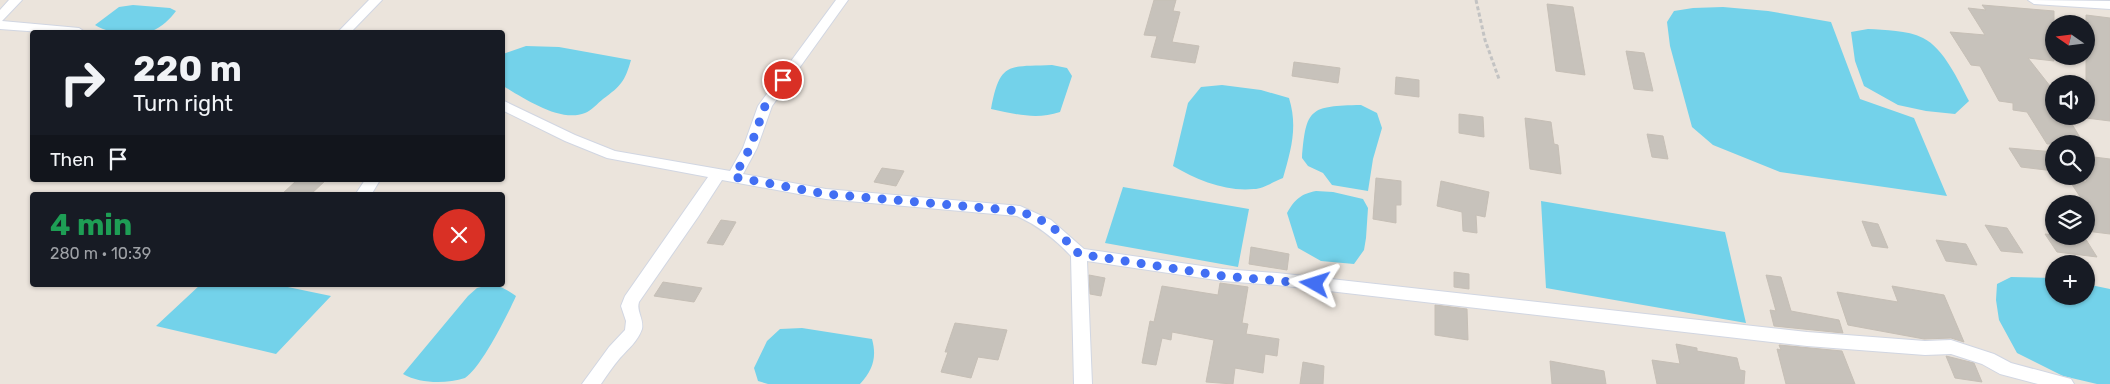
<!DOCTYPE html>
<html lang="en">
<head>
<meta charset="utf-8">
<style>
  body { margin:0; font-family:Rubik,sans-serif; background:#20242c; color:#f1f3f6; height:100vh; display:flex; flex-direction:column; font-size:19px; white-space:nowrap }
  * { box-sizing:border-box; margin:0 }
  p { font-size:16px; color:#9ea1a6 }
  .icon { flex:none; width:28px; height:28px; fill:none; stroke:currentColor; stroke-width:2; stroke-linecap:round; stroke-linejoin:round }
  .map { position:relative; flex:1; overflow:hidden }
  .drawer { position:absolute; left:30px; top:192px; width:475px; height:95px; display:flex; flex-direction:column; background:#171b24; border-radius:5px; box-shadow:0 1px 4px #0004 }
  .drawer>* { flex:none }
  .guide { position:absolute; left:30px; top:30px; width:475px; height:152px; border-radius:5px; box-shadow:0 1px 4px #0004; background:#171b24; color:#f1f3f6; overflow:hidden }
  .needle { width:32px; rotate:284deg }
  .controls { position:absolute; left:2045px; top:15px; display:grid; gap:10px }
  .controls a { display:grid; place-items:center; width:50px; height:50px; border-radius:50%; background:#171b24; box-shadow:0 1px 4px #0004; font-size:25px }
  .pin { position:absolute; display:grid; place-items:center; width:42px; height:42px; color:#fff; margin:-21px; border:2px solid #fff; border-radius:50%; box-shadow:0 1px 5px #0007 }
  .me { position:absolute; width:55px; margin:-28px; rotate:276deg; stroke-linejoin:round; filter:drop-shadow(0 0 4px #0008) }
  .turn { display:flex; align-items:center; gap:18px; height:105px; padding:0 20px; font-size:22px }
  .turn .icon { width:65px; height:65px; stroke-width:2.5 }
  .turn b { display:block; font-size:35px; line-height:42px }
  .then { display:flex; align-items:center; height:48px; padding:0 20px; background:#0003; gap:10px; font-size:19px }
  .round { display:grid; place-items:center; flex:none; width:52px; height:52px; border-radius:26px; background:#20242c }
  .summary { display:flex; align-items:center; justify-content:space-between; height:85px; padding:0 20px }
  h1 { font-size:30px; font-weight:700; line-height:38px; color:#1e9e55 }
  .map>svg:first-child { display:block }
</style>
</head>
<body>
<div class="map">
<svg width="2110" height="384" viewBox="0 0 2110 384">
  <rect width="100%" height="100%" fill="#ebe4dc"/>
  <path fill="#73d2ea" d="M 133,5 L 170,8 L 176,11 C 170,19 162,27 152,31 C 137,36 108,34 95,25 L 119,7 Z
    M 1723,7 L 1768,11 L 1831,22 L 1860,99 L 1914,118 L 1947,196 L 1780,172 L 1713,145 L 1692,127 L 1670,46 L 1667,22 L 1674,11 L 1693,8 Z
    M 1868,29 C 1885,30 1907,30 1923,38 C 1944,48 1959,82 1969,101 L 1955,114 L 1926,111 L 1898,105 L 1864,86 L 1855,61 L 1851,32 Z
    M 526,46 L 559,47 L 631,60 C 625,81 621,86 603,99 C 598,103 591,111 585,113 C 560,123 524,98 503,86 L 503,54 Z
    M 1052,65 L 1067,68 L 1072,76 L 1060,112 C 1036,120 1015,114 991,109 C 1000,61 1008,67 1052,65 Z
    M 1222,85 L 1261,90 L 1289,98 C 1298,127 1291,150 1283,178 C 1274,181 1263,189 1254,189 C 1226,192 1197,180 1173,166 L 1188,103 L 1201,87 Z
    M 1361,105 L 1377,113 L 1382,128 L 1373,159 L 1368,191 L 1332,185 L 1323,173 L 1308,166 L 1302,158 C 1306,108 1310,106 1361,105 Z
    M 1123,187 L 1249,209 L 1238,267 L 1105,243 Z
    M 1316,191 L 1333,192 L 1363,199 L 1368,208 L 1366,238 L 1364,250 L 1354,264 L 1321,261 L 1298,248 L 1287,213 C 1295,199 1301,194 1316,191 Z
    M 1541,201 L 1725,232 L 1746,323 L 1546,288 Z
    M 2011,277 L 2054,278 L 2054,296 L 2086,296 L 2086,284 L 2110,289 L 2110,384 L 2097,384 L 2063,376 L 2017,353 L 1999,320 L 1996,300 L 1997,284 Z
    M 200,285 L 278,285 L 331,296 L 276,354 L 156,326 Z
    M 489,285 C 500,285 507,290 516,296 C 508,314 481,368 465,378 C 446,384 421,384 403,374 L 468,296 L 477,288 Z
    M 802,328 L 872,339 C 877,357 873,370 860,384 L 768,384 L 758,381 L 754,368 L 767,341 L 780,329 Z"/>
  <path fill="#c7c2bb" stroke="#c6bfb6" d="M 1154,0 L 1176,0 L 1173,11 L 1180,12 L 1172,42 L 1199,46 L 1195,63 L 1151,57 L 1157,36 L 1144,35 Z
    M 1547,4 L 1573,7 L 1585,75 L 1556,71 Z
    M 1982,5 L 2054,11 L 2054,61 L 2028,58 L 2054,91 L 2054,116 L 2067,116 L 2084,144 L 2047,144 L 2027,112 L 2013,110 L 2013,103 L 1999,101 L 1980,66 L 1971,65 L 1950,32 L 1985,35 L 1968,8 L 1986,10 Z
    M 2086,15 L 2110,18 L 2110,121 L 2086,118 Z
    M 1626,51 L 1644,53 L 1653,91 L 1634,89 Z
    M 1294,62 L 1340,68 L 1338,83 L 1292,76 Z
    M 1396,77 L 1419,80 L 1419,97 L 1395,94 Z
    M 1459,114 L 1483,117 L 1484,137 L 1459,133 Z
    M 1525,118 L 1551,122 L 1554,144 L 1558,145 L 1561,174 L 1530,169 Z
    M 1647,134 L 1663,136 L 1668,159 L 1652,157 Z
    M 2009,148 L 2054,152 L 2054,171 L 2021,167 Z
    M 2086,156 L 2110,159 L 2110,234 L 2086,231 L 2086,210 L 2089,210 L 2069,180 L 2086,182 Z
    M 882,168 L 904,171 L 896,186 L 874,182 Z
    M 1376,178 L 1401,181 L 1401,205 L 1396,205 L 1396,223 L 1373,219 Z
    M 297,180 L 326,180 L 310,195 L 281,195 Z
    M 1441,181 L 1489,192 L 1485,217 L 1476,215 L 1477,233 L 1463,231 L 1462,212 L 1437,206 Z
    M 721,220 L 736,222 L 723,245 L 707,243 Z
    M 1862,221 L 1878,224 L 1888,248 L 1872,246 Z
    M 1985,225 L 2007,228 L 2023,253 L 2001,251 Z
    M 2045,234 L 2085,238 L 2097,257 L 2057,252 Z
    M 1936,240 L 1966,244 L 1977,265 L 1946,261 Z
    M 1251,247 L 1289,254 L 1287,270 L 1249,264 Z
    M 1454,272 L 1469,274 L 1469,289 L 1454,287 Z
    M 1089,275 L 1105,278 L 1101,296 L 1090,294 Z
    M 1766,275 L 1781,277 L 1791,311 L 1839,320 L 1843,333 L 1774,326 L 1770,310 L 1776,311 Z
    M 663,282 L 702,288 L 694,302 L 654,296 Z
    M 1220,283 L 1248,287 L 1242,323 L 1248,324 L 1246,334 L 1279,339 L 1277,356 L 1265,354 L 1263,373 L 1235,368 L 1233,384 L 1206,382 L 1214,340 L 1172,332 L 1171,340 L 1162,338 L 1156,365 L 1142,363 L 1150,321 L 1154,322 L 1162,286 L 1218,295 Z
    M 1892,286 L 1944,295 L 1964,342 L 1951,338 L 1924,339 L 1848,325 L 1837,292 L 1898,302 Z
    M 1435,305 L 1467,309 L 1468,340 L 1435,335 Z
    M 955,323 L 1007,330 L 998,360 L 978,357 L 971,378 L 941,372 L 948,352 L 945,352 Z
    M 1676,344 L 1697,348 L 1697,351 L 1737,358 L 1740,370 L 1745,371 L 1744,384 L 1657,384 L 1652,360 L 1680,364 Z
    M 1779,345 L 1842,351 L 1855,384 L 1786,384 L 1777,349 L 1781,350 Z
    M 1946,356 L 1974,363 L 1982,382 L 1955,378 Z
    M 1550,361 L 1604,371 L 1606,384 L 1552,384 Z
    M 1303,362 L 1324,366 L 1323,384 L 1300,384 Z"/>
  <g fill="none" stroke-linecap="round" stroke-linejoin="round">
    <g stroke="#d1d6e2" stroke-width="2">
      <path id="street" d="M 9,0 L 22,0 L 2,21 L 79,28 L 85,32 L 41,32 L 0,29 L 0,10 Z
        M 369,0 L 382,0 L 351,32 L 338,32 Z
        M 836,0 L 848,0 L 772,106 L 757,148 L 743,174 L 826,189 L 1020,206 L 1051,220 L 1084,249 L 1223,269 L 1277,273 L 1807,332 L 1925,341 L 1951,340 L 1994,354 L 2011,363 L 2071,379 L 2074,384 L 2038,384 L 2000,374 L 1982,364 L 1951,354 L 1925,355 L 1807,346 L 1277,285 L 1223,281 L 1087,261 L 1092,384 L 1074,384 L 1071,256 C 1055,239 1039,226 1017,216 L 826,199 L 722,180 L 698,217 L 639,302 C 636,311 644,319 642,329 C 638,341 628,349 620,358 C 613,366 607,375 601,384 L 582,384 L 609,347 L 625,330 L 626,321 L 621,306 L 625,296 L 708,177 L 607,158 L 565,141 L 502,110 L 502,100 L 575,135 L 615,151 L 730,171 L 743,148 L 758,106 Z
        M 2028,0 L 2110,1 L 2110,9 L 2034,4 Z
        M 365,180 L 380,180 L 371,195 L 355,195 Z"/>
    </g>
    <path stroke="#c3c3c3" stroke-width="3" stroke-dasharray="4 2.5" stroke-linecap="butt" d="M 1476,0 L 1485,40 L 1499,79"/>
    <use href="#street" fill="#fff" fill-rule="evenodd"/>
  </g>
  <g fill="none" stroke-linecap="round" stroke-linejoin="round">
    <path stroke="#426ff3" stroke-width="9" stroke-dasharray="0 16.2" d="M 783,80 L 765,106 L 750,148 L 734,177 L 826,194 L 1020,211 L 1041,220 L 1056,230 L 1079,254 L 1223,276 L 1315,284"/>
  </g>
</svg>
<div class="controls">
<a><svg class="needle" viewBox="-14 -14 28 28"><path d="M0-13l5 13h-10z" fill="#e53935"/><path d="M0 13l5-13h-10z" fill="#9ea1a6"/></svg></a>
<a><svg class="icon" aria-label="sound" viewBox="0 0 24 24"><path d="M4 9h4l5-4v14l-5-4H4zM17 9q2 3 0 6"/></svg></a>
<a><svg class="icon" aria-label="search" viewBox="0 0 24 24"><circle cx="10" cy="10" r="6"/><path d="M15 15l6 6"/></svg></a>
<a><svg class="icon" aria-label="layers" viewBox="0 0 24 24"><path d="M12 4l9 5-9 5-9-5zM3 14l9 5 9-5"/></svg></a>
<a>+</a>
</div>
<div class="pin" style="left:783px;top:80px;background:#d93025"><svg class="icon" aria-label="arrive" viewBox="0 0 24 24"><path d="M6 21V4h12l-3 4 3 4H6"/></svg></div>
<svg class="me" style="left:1315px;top:284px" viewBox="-20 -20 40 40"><path d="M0-17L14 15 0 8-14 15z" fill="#426ff3" stroke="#fff" stroke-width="4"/></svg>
<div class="guide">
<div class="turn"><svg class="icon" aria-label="right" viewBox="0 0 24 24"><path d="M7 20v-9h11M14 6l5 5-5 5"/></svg><div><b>220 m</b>Turn right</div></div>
<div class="then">Then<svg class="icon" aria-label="arrive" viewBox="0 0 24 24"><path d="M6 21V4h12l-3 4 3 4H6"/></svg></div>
</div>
<section class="drawer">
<div class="summary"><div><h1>4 min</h1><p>280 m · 10:39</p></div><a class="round" style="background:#d93025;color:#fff"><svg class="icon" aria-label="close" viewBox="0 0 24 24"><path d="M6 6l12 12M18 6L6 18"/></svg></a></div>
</section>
</div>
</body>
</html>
